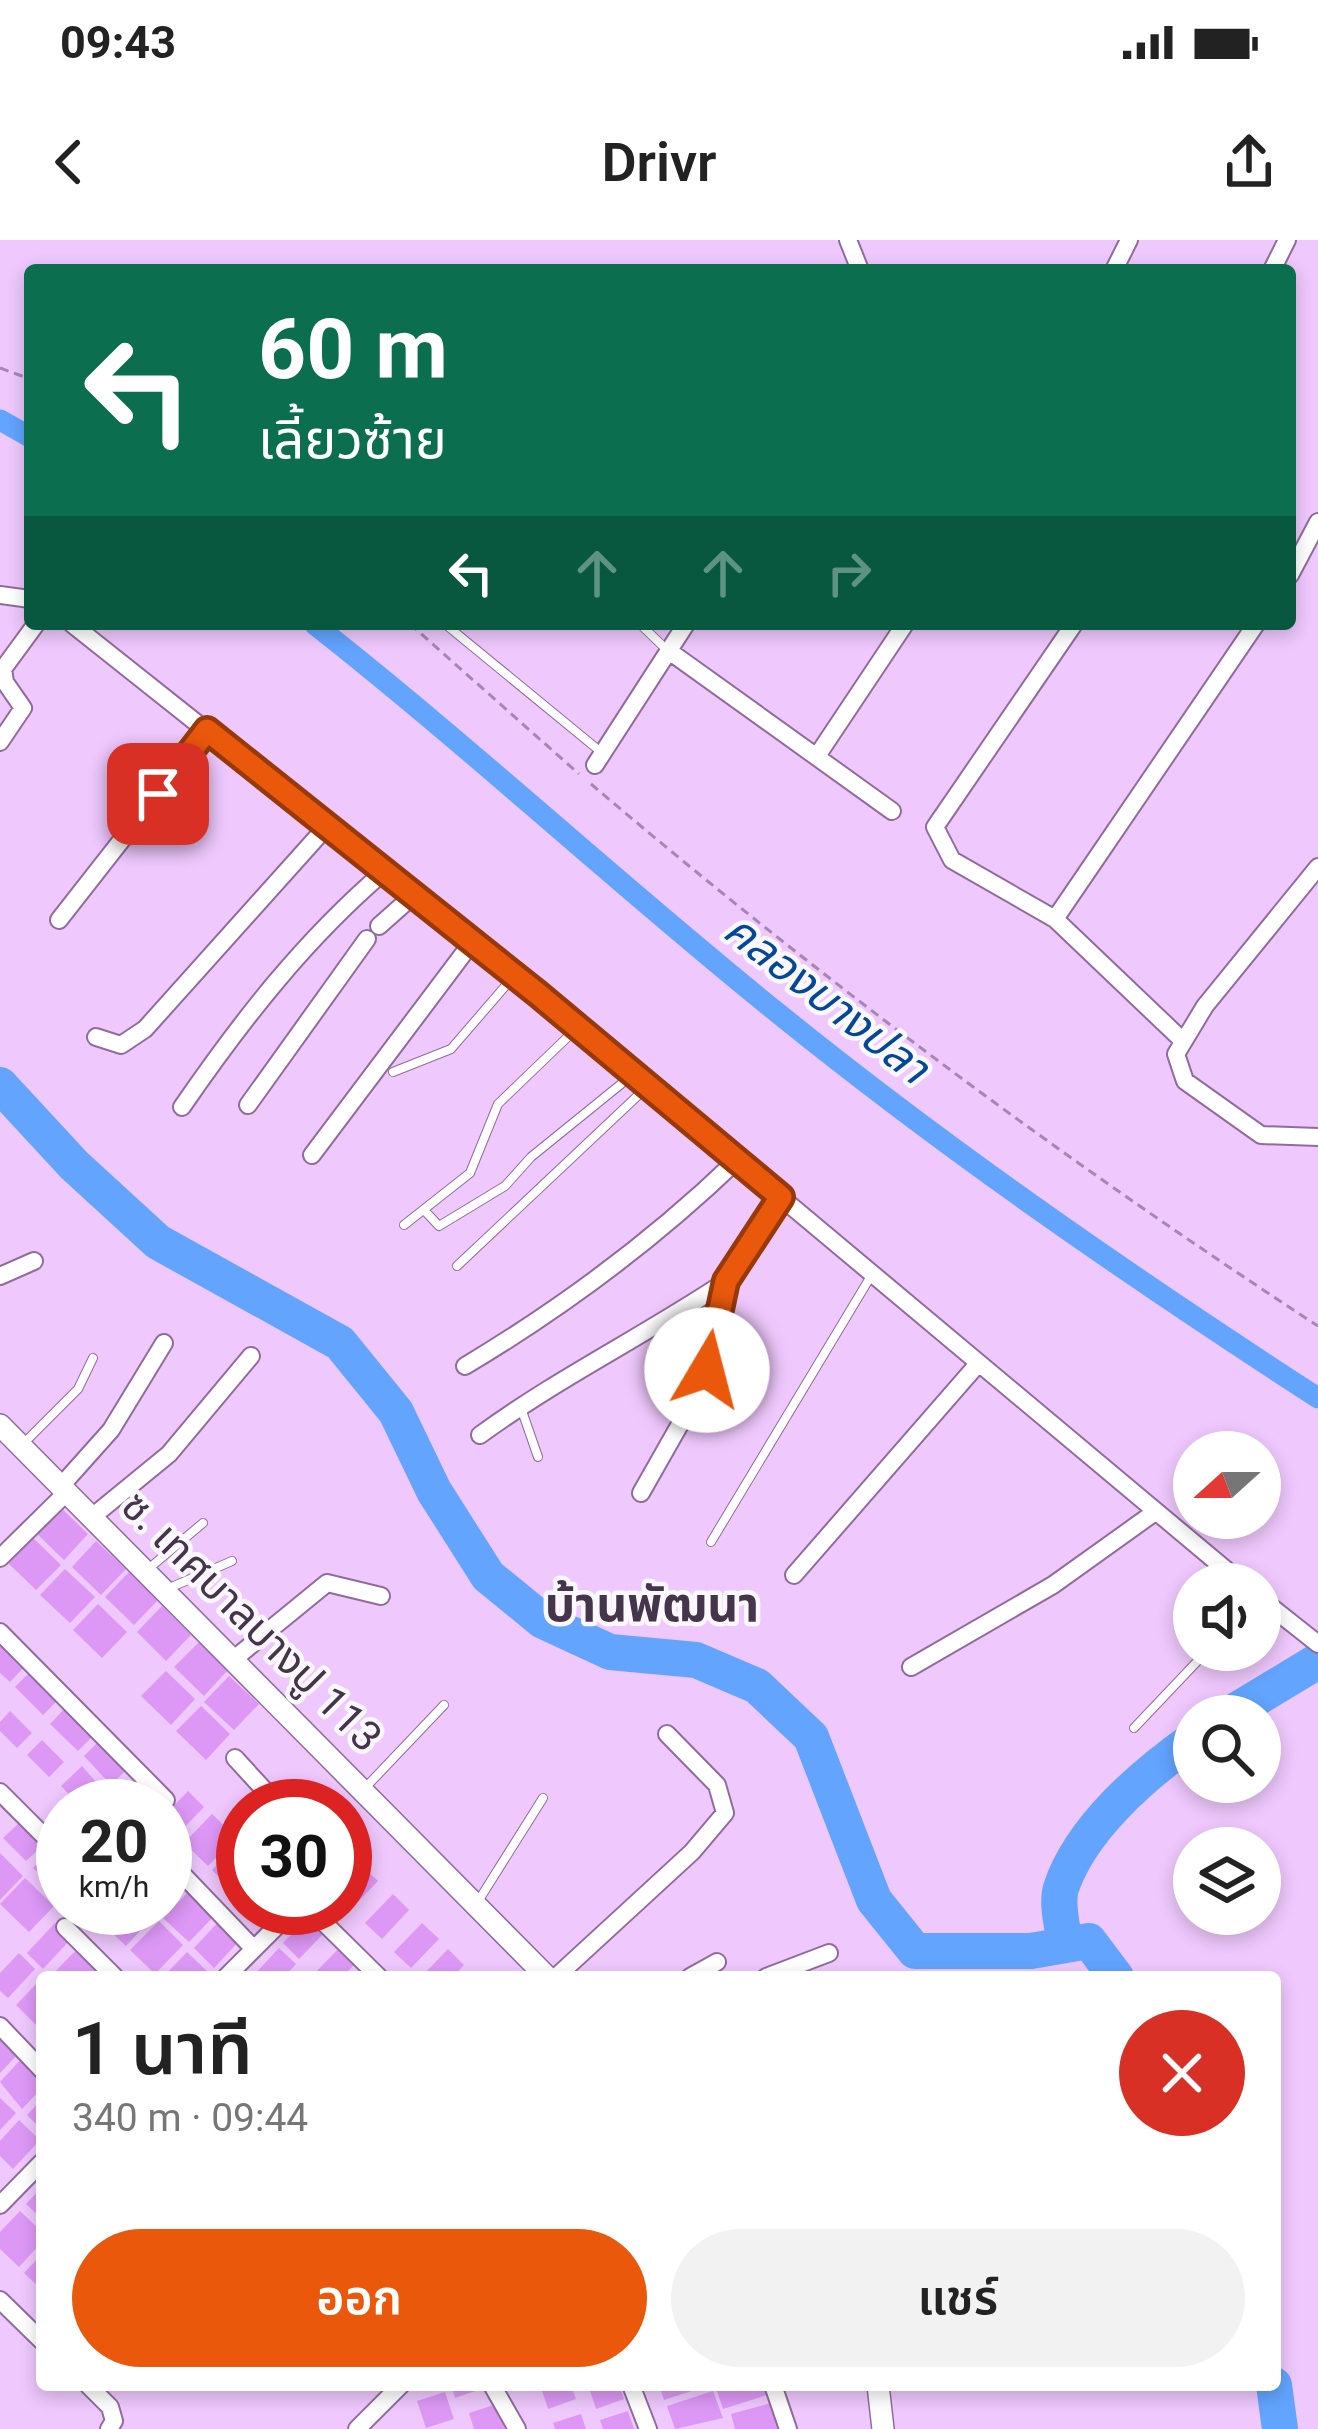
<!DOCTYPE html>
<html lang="th">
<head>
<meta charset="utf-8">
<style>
  body { margin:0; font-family:Roboto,"Noto Sans Thai",sans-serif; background:#f2f2f2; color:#222; height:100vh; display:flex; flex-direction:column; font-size:45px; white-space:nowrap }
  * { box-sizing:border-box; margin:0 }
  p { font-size:39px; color:#767676 }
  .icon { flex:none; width:66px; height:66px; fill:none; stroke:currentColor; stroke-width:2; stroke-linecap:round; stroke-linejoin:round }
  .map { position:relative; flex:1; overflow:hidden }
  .sheet { position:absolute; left:36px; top:1731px; width:1245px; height:420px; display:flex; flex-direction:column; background:#fff; border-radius:12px; box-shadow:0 6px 18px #0003 }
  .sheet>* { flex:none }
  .top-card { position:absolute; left:24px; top:24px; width:1272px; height:366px; border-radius:12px; box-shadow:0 6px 18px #0003; background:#0b6e4f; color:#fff; overflow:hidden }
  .needle { width:78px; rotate:249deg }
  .buttons { position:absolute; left:1173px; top:1191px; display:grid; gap:24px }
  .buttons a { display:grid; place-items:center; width:108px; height:108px; border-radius:50%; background:#fff; box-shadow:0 6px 18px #0003; font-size:60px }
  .speed { position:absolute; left:36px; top:1539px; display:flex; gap:24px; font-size:60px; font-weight:700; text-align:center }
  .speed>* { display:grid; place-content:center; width:156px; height:156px; border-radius:50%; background:#fff; box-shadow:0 6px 18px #0003; line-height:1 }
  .speed small { font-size:30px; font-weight:400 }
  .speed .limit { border:18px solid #d22; background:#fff; color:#111 }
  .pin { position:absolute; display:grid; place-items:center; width:102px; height:102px; color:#fff; margin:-51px; border-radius:24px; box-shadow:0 6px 18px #0006 }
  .me { position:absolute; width:132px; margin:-66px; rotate:8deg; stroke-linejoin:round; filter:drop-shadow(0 0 9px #0008) }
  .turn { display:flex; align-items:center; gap:42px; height:252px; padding:0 36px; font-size:54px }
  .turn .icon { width:156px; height:156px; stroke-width:2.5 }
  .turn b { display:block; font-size:84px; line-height:102px }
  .lanes { display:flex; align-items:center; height:114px; padding:0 36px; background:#0003; justify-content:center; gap:60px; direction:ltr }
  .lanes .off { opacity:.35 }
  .round { display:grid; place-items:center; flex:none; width:126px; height:126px; border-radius:63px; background:#f2f2f2 }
  .overview { display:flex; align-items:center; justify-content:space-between; height:204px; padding:0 36px }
  h1 { font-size:72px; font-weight:600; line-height:90px }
  .primary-button { display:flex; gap:24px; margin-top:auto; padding:24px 36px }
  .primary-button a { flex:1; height:138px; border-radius:72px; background:#ea580c; color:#fff; font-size:48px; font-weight:600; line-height:138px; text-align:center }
  .primary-button a+a { background:#f2f2f2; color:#222 }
  .status { display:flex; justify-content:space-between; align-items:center; height:84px; padding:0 60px; background:#fff; direction:ltr }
  .status svg { height:33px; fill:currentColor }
  header { display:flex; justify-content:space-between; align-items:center; height:156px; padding:0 36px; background:#fff; font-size:54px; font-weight:600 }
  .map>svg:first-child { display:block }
</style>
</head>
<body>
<div class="status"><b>09:43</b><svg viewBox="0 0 49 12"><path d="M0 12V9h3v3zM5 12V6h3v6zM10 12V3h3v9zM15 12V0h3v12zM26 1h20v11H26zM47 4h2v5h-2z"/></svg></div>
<header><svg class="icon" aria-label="back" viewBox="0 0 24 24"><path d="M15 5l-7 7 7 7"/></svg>Drivr<svg class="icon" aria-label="share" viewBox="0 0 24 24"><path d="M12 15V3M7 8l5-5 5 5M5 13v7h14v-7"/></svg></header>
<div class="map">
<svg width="1318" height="2189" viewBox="0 0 1318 2189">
  <rect width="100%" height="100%" fill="#efc8fd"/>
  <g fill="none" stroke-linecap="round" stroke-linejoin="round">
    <path stroke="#62a4fe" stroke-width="21" d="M 0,180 L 30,197
      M 314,384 C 473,509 621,647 779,774 C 951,913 1133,1038 1318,1158"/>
    <path stroke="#62a4fe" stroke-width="36" d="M 0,845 L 74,925 L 158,1002 L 340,1103 L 396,1172 L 434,1251 L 488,1336 L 543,1381 L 610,1412 L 696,1420 L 757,1446 L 811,1497 L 874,1660 L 915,1711 L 1031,1711 L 1089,1701 L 1116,1737
      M 1227,1476 L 1318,1421
      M 1065,1705 C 1063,1688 1056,1664 1061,1648 C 1081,1588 1144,1534 1194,1499
      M 1274,2145 L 1280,2189"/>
  </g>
  <path fill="#dd98f6" d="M 59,1266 L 88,1294 L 64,1320 L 34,1291 Z
    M 32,1297 L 61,1325 L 36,1350 L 7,1322 Z
    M 96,1301 L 126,1329 L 101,1355 L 72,1327 Z
    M 65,1329 L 95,1357 L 70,1383 L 40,1355 Z
    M 130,1331 L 159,1359 L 134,1385 L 105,1357 Z
    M 98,1364 L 127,1392 L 102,1418 L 73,1390 Z
    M 162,1366 L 191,1395 L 166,1421 L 137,1392 Z
    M 0,1398 L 27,1424 L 10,1442 L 0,1433 Z
    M 199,1402 L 228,1430 L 204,1456 L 174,1427 Z
    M 31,1431 L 59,1459 L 43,1475 L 15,1447 Z
    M 166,1431 L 195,1459 L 171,1485 L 141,1456 Z
    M 229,1436 L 259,1464 L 234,1490 L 204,1462 Z
    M 67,1466 L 96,1493 L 78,1511 L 50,1484 Z
    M 201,1466 L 230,1494 L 206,1520 L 176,1491 Z
    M 10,1471 L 32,1493 L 17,1508 L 0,1491 L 0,1482 Z
    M 42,1500 L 64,1522 L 49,1537 L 27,1515 Z
    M 100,1500 L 128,1528 L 111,1545 L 84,1516 Z
    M 82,1526 L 106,1553 L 92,1566 L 80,1566 L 61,1546 Z
    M 188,1551 L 204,1567 L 176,1596 L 165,1586 L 165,1575 Z
    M 212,1574 L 236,1597 L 208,1626 L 184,1603 Z
    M 21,1581 L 44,1604 L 26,1621 L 3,1598 Z
    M 240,1601 L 243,1649 L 237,1655 L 212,1630 Z
    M 51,1608 L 63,1622 L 63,1643 L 56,1650 L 33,1628 Z
    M 0,1613 L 23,1636 L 0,1660 Z
    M 165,1622 L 188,1644 L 165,1668 Z
    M 361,1625 L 378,1641 L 350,1670 L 345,1641 Z
    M 25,1638 L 54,1666 L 29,1692 L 0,1664 Z
    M 192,1648 L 217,1673 L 189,1702 L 163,1678 Z
    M 393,1654 L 409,1670 L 382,1699 L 365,1683 Z
    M 117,1668 L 146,1668 L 154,1676 L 126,1706 L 102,1683 Z
    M 311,1674 L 327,1690 L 299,1719 L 283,1703 Z
    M 221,1679 L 241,1699 L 214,1728 L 194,1708 Z
    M 159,1681 L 183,1705 L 155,1734 L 130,1710 Z
    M 55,1683 L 71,1699 L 43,1729 L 27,1713 Z
    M 422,1683 L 439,1699 L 411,1728 L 394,1712 Z
    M 343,1704 L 359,1720 L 342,1737 L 319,1737 L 315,1733 Z
    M 80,1706 L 104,1729 L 96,1737 L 50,1737 Z
    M 279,1708 L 296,1724 L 284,1737 L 252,1737 Z
    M 448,1709 L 464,1725 L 453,1737 L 421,1737 Z
    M 187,1712 L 208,1732 L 203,1737 L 163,1737 Z
    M 19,1713 L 35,1729 L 8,1758 L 0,1751 L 0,1733 Z
    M 42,1738 L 42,1785 L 39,1788 L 16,1765 Z
    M 0,1791 L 21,1811 L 0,1833 Z
    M 25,1815 L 42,1832 L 42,1848 L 22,1869 L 0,1842 Z
    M 0,1858 L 16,1873 L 0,1890 Z
    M 42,1859 L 42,1890 L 27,1875 Z
    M 19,1880 L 40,1900 L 13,1929 L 0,1916 L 0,1901 Z
    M 42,1947 L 42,1979 L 26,1964 Z
    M 20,1971 L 42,1992 L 42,2002 L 19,2027 L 0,2009 L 0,1992 Z
    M 42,2014 L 42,2050 L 24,2033 Z
    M 451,2145 L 490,2145 L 490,2146 L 455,2158 Z
    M 540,2145 L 571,2145 L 576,2159 L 548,2169 Z
    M 588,2145 L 619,2145 L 624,2159 L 596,2169 Z
    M 659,2145 L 706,2145 L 707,2146 L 664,2160 Z
    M 715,2145 L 767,2145 L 770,2154 L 723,2169 Z
    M 713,2151 L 723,2178 L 675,2189 L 667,2166 Z
    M 445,2152 L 454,2179 L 426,2188 L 417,2161 Z
    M 771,2163 L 778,2189 L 735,2189 L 731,2174 Z
    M 497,2164 L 505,2189 L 474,2189 L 469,2173 Z
    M 628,2171 L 634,2189 L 603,2189 L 600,2180 Z
    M 581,2174 L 586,2189 L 555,2189 L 553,2183 Z"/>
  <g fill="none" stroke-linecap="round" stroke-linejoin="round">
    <g stroke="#906c9d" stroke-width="10">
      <path id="service" d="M 445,384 L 601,512
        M 640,384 L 667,410
        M 393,832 L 451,809 L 514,736
        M 424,970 L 439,986 L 505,946 L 531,917 L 631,836
        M 404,985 L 470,933 L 498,864 L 576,789
        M 457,1026 L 647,847
        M 521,1168 L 538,1217
        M 22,1205 L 78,1149 L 93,1118
        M 711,1302 L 871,1036
        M 147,1330 L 203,1283
        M 167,1349 L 232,1321
        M 1134,1488 L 1208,1410
        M 365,1548 L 444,1465
        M 477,1663 L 543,1558"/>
    </g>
    <g stroke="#906c9d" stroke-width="20">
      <path id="minor" d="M 848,0 L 860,30
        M 1114,30 L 1129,0
        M 1272,30 L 1287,0
        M 1290,335 L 1318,282
        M 0,355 L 30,359
        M 72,384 L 538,754 L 1243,1344
        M 1074,384 L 935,587 L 952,620 L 1055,679 L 1183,801
        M 669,411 L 892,571
        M 0,502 L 23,468 L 5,442 L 3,429 L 36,384
        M 817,516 L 905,384
        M 595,525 L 686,384
        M 1318,627 L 1205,766 L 1176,814 L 1185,841 L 1261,895 L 1318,897
        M 1055,679 L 1256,384
        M 59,680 L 207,491
        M 379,686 L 415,654
        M 96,797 L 121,805 L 145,789 L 328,585
        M 248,865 L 367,699
        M 182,867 C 242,780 305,699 386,630
        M 312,915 L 473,701
        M 0,1036 L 34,1021
        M 465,1126 C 562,1068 655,999 737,920
        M 480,1195 C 558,1138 644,1096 725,1042
        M 61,1246 L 111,1190 L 164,1103
        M 641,1253 L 704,1142 L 726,1041 L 781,957
        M 92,1277 L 169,1214 L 251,1116
        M 0,1318 L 67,1252
        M 794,1335 L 977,1125
        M 1260,1358 L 1318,1404
        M 0,1392 L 166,1560
        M 234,1419 L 327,1343 L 381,1356
        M 911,1427 L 1053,1345 L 1155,1272
        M 235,1518 L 279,1566
        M 0,1552 L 63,1615
        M 165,1616 L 254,1709
        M 309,1668 L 379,1737
        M 65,1687 L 115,1737
        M 226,1737 L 295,1668
        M 556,1737 L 692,1612 L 725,1573 L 717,1545 L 667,1494
        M 690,1737 L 717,1722
        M 766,1737 L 829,1713
        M 0,1786 L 42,1830
        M 0,1965 L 42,1922
        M 0,2060 L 42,2101
        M 88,2145 L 110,2167 L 114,2181 L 109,2189
        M 492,2145 L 517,2189
        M 631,2145 L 648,2189
        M 773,2145 L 788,2189
        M 357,2189 L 401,2145"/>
    </g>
    <g stroke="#906c9d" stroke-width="24">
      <path id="tertiary" d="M 0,1185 L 547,1737
        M 878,2145 L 883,2189"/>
    </g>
    <path stroke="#a588b0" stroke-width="3" stroke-dasharray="9 6" stroke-linecap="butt" d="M 0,128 L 30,139
      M 410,384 L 579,534
      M 591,544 C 821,740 1065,921 1318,1086"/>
    <use href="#service" stroke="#fff" stroke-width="8"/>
    <use href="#minor" stroke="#fff" stroke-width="16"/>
    <use href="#tertiary" stroke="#fff" stroke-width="21"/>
  </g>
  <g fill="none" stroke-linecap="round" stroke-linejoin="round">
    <g stroke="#983908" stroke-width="30">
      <path id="route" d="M 158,554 L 207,490 L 538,754 L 781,957 L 726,1041 L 707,1130"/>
    </g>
    <use href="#route" stroke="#ea580c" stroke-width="21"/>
  </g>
  <g text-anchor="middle" stroke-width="9" stroke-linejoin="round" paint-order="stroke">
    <g font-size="42" fill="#45354b" stroke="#fbf8fd">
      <text transform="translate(252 1381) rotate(45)" y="15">ซ. เทศบาลบางปู 113</text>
    </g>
    <g font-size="45" font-style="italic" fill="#034897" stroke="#fbf8fd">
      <text transform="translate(827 758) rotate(38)" y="16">คลองบางปลา</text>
    </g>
    <g font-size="48" font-weight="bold" fill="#45354b" stroke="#fbf8fd">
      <text x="652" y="1381">บ้านพัฒนา</text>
    </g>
  </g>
</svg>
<div class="buttons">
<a><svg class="needle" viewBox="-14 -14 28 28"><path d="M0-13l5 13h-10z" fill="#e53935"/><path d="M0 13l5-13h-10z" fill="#767676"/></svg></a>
<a><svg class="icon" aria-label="sound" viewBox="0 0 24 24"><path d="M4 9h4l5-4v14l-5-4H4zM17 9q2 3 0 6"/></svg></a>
<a><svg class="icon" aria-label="search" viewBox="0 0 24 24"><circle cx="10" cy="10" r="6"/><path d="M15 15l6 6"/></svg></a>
<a><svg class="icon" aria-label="layers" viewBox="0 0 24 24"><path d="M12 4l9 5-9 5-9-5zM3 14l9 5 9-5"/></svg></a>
</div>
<div class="speed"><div>20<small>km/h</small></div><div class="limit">30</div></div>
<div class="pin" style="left:158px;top:554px;background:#d93025"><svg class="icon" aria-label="arrive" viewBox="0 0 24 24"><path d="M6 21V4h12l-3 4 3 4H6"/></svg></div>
<svg class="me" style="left:707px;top:1130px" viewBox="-20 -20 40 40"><circle r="19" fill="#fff"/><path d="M0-13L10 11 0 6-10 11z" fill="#ea580c"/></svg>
<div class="top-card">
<div class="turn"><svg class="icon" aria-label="left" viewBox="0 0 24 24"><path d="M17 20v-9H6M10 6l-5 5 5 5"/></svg><div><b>60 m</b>เลี้ยวซ้าย</div></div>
<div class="lanes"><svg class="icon" aria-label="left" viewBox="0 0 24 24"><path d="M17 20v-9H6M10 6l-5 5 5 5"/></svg><svg class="icon off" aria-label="ahead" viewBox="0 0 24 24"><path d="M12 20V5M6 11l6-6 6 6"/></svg><svg class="icon off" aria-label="ahead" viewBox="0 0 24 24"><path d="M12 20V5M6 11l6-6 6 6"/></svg><svg class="icon off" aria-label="right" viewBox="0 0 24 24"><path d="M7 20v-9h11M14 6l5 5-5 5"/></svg></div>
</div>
<section class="sheet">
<div class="overview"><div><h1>1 นาที</h1><p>340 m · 09:44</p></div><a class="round" style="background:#d93025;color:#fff"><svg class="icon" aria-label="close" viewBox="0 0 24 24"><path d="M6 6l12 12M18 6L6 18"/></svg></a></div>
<div class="primary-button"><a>ออก</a><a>แชร์</a></div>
</section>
</div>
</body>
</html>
